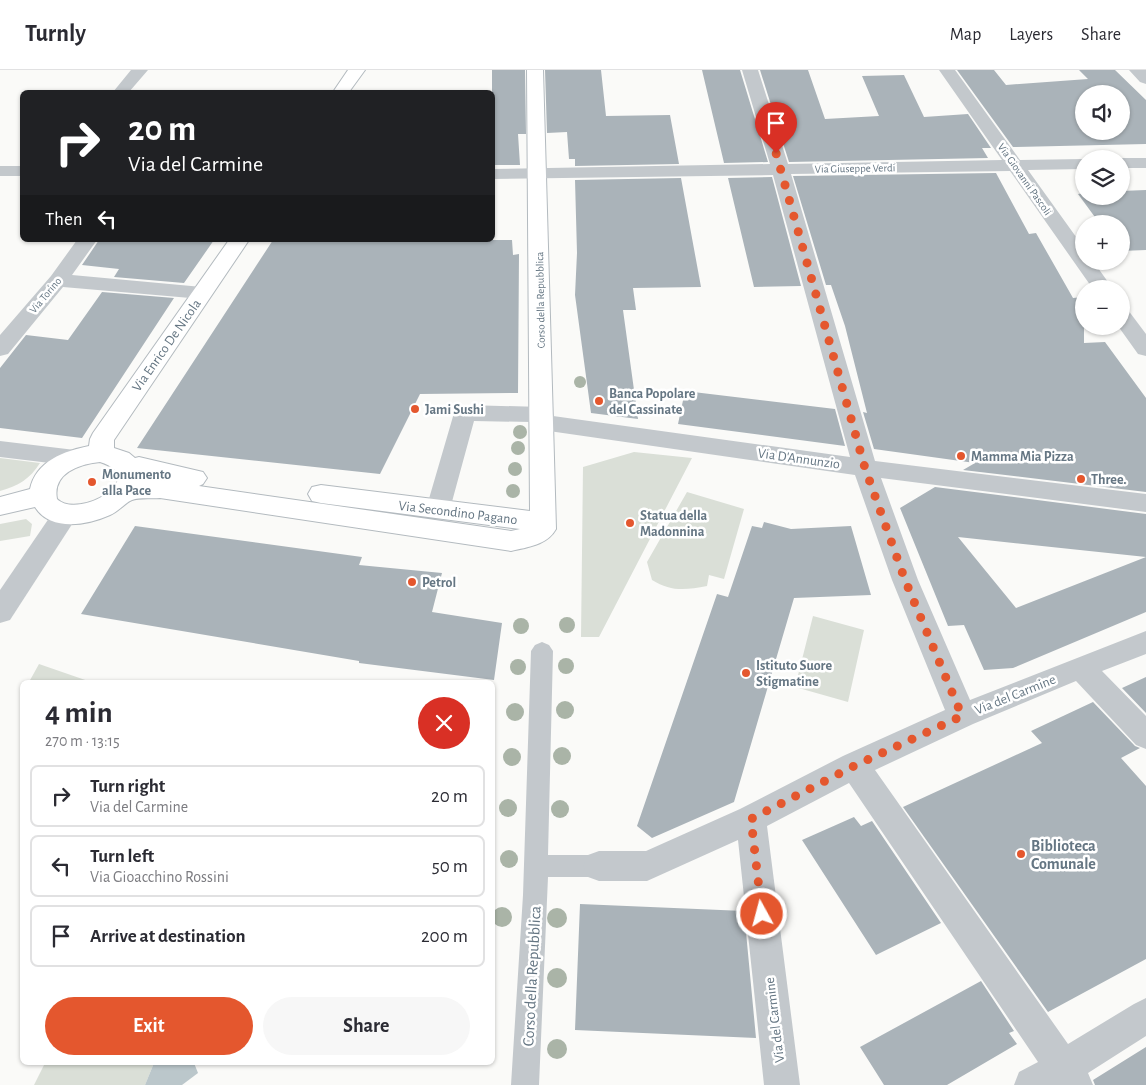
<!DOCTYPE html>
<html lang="en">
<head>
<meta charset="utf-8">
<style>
  body { margin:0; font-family:"Alegreya Sans",sans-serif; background:#f7f7f7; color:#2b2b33; height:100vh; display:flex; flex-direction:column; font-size:19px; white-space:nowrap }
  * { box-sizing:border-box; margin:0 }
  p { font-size:16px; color:#7c7c81 }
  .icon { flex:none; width:28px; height:28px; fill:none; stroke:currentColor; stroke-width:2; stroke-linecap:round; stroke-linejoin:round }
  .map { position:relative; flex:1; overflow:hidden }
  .details { position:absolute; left:20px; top:610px; width:475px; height:385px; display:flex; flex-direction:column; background:#fff; border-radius:8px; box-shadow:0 1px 4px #0004 }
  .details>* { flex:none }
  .hud { position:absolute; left:20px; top:20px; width:475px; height:152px; border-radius:8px; box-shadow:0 1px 4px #0004; background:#202124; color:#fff; overflow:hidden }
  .controls { position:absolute; left:1075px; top:15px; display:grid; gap:10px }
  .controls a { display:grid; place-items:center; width:55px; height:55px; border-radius:50%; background:#fff; box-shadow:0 1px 4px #0004; font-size:25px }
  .pin { position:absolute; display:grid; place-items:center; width:42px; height:42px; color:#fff; margin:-51px -21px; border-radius:50% 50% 50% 0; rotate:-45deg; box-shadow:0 0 5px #0007 }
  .pin .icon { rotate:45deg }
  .me { position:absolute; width:55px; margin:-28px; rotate:353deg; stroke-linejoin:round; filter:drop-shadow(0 0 4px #0008) }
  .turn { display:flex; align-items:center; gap:18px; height:105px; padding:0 25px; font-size:22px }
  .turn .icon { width:65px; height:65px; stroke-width:2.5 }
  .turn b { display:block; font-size:35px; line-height:42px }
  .then { display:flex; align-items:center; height:48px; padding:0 25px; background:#0003; gap:10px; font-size:19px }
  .round { display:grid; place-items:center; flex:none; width:52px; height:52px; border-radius:26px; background:#f7f7f7 }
  .headline { display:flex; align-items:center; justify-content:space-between; height:85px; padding:0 25px }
  h1 { font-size:30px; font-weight:700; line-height:38px }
  .action { display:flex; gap:10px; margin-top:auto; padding:10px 25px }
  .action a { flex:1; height:58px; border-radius:30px; background:#e4572e; color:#fff; font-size:20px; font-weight:700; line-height:58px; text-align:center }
  .action a+a { background:#f7f7f7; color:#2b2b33 }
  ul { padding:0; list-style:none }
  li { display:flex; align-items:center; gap:15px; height:62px; margin:0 10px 8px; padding:0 15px; border:2px solid #e1e1e2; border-radius:8px }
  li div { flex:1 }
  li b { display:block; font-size:19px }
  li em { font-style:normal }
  header { display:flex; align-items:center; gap:30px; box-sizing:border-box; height:70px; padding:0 25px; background:#fff; border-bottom:1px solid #e1e1e2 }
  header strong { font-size:24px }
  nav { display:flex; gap:28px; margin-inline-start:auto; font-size:18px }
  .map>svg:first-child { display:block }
</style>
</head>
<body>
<header>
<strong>Turnly</strong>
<nav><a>Map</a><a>Layers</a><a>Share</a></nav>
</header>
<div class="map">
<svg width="1146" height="1015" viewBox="0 0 1146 1015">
  <rect width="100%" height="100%" fill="#fafaf8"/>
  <path fill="#dadfd7" d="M 634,382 L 692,388 L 599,567 L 581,567 L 583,397 Z
    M 0,388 L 40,393 C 30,409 18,416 0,421 Z
    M 687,422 L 744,439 L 724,509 L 709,505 L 707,516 C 686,520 671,522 652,510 L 647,492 Z
    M 26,449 L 32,454 L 30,466 L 0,471 L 0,454 Z
    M 813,546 L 864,560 L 848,632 L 795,617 Z
    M 39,594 L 91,612 L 29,612 Z
    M 45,993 L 154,993 L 145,1015 L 34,1015 Z"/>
  <path fill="#bbc7cb" d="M 154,993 L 194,993 L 198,1003 L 182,1015 L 145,1015 Z"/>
  <path fill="#aab3b9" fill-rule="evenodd" d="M 492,0 L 525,0 L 526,64 L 518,64 L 520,95 L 492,95 Z
    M 545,0 L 601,0 L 606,46 L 670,45 L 679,94 L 575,96 L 575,89 L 569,89 L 567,62 L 547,63 Z
    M 702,0 L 740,0 L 768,92 L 724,93 Z
    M 760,0 L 808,0 L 825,49 L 879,46 L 862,6 L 904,5 L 924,47 L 968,44 L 991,78 L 982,78 L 988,88 L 789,92 Z
    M 957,0 L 994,0 L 1006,15 L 1088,9 L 1079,0 L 1115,0 L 1146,30 L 1146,74 L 1013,77 ZM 1084,24 L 1121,24 L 1121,61 L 1084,61 Z
    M 996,103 L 1029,164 L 1036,163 L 1073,228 L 1084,227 L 1084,273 L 1105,272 L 1146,328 L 1146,422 L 963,400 L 975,393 L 874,379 L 863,342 L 867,343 L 845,256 L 831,215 L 826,215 L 793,106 Z
    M 772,107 L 801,216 L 754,217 L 728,108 Z
    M 681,108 L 701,217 L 633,218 L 636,240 L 623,240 L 638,349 L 591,343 L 575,225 L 577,183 L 575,110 Z
    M 1146,120 L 1146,180 L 1121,181 L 1121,154 L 1100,154 L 1078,124 L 1084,123 L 1084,126 L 1121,126 L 1121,121 Z
    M 99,170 L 214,170 L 184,213 L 114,207 L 119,199 L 82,195 Z
    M 273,170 L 512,170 L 513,185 L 519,184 L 518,323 L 420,324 L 380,404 L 137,378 Z
    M 102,222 L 174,228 L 82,368 L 0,358 L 0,298 L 26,265 L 68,270 Z
    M 685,321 L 835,339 L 845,376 L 678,354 Z
    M 935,417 L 1146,444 L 1146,542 L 1013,598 L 984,600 L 964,555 L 948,556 L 900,438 ZM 958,467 L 1146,487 L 1016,538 Z
    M 764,452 L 791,459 L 851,456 L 871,525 L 794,528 L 734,732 L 652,768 L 637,756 L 717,524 L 728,527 L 752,456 L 762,458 Z
    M 135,456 L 362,487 L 359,495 L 442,503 L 432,542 L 502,553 L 494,610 L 359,593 L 359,591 L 81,544 Z
    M 1146,607 L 1146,643 L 1122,618 Z
    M 1093,632 L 1135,676 L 1140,678 L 1121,688 L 1146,716 L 1146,889 L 1048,942 L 903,737 L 1042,673 L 1031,661 Z
    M 854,747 L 861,756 L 872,751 L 941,853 L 876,885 L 802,770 Z
    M 580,834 L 744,841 L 756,968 L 575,960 Z
    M 981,911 L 1014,961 L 1009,963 L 1017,974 L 947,1015 L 884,1015 L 860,977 Z
    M 1146,977 L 1146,1015 L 1095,1015 L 1093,1010 Z"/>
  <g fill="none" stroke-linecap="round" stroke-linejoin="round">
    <g stroke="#b3babf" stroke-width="2">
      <path id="secondary" d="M 348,0 L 365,0 L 349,22 L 333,22 Z
        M 527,0 L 543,0 L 556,459 C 547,475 528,477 511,481 L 160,428 C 152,429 140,427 132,430 C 126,432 118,442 110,445 C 88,455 50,462 35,437 L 0,445 L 0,427 L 30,419 C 36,391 64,381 89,376 L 90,369 L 93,363 L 229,170 L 249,170 L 114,370 L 114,378 L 129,383 L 135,388 L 139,387 L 203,402 L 207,408 L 203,414 L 199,416 L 511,461 L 520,459 L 321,433 L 312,431 L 308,424 L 312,417 L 321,415 L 530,441 ZM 100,392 C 151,408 79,450 57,429 C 52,403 80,394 100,392 ZM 144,406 L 166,411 L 143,411 Z"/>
    </g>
    <path fill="#c3c8cc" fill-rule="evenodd" d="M 542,572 L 549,575 L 553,581 L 548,785 L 599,785 L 608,788 L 611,796 L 608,804 L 599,807 L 548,807 L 539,1015 L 511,1015 L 523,825 L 531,581 L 535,575 Z"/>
    <path fill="#c3c8cc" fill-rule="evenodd" d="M 131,0 L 148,0 L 129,22 L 113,22 Z
      M 742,0 L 758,0 L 788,94 L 1002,90 L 939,0 L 955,0 L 1020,90 L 1084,89 L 1084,99 L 1028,100 L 1084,178 L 1084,191 L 1093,191 L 1113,219 L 1093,219 L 1010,101 L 791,104 L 875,391 L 1146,424 L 1146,442 L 881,408 L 918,510 L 970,630 L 1146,561 L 1146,584 L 1102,601 L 1146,646 L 1146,679 L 1136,675 L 1076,611 L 973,654 L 875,700 L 1068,974 L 1134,934 L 1146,928 L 1146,966 L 1088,1003 L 1093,1015 L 1014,1015 L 1019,1002 L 1038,992 L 849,713 L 767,756 L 800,1015 L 764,1015 L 738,770 L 647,811 L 599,811 L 588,807 L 583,796 L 588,785 L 599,781 L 646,781 L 740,739 L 843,686 L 945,640 L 892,510 L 855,405 L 542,360 L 534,358 L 531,352 L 474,351 L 450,439 L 447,445 L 438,448 L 429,445 L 426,439 L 454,343 L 457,338 L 465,335 L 542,337 L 550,340 L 553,346 L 850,387 L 773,105 L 492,109 L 492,99 L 770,94 Z
      M 1129,0 L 1146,0 L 1146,14 L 1140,12 Z
      M 1121,88 L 1146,88 L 1146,98 L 1121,98 L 1121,89 L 1117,89 Z
      M 0,96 L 22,96 L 22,106 L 0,106 Z
      M 77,170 L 97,170 L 72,205 L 202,217 L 209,219 L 212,223 L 209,227 L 202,229 L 63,217 L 8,284 L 0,286 L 0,265 L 51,206 Z
      M 1121,239 L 1128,240 L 1146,264 L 1146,286 L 1138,284 L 1118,256 L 1121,256 Z
      M 0,371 L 75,380 L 83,382 L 87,388 L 83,394 L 75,396 L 0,387 Z"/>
    <path fill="#c3c8cc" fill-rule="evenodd" d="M 65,435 L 74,438 L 78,445 L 10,550 L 0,553 L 0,520 L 56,438 Z"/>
    <use href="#secondary" fill="#fff" fill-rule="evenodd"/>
  </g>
  <g fill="#aab4a7">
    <circle cx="580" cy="312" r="6"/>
    <circle cx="520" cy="362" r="7"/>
    <circle cx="518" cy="378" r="7"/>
    <circle cx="515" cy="399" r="7"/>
    <circle cx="513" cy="421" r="7"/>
    <circle cx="567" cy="555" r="8"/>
    <circle cx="521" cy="556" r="8"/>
    <circle cx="566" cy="596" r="8"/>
    <circle cx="518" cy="597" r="8"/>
    <circle cx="565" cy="640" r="9"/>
    <circle cx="515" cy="642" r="9"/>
    <circle cx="562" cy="686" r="9"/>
    <circle cx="512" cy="687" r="9"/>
    <circle cx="508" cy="738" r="9"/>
    <circle cx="560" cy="739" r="9"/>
    <circle cx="509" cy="789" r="9"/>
    <circle cx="502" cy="847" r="10"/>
    <circle cx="557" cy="848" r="10"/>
    <circle cx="557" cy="908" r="10"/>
    <circle cx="557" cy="979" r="10"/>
  </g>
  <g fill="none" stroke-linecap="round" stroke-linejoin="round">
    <path stroke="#e4572e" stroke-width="9" stroke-dasharray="0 16.2" d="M 762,844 L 751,749 L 854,696 L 962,646 L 905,510 L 865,398 L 776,83"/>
  </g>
  <g fill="#e4572e" stroke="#fff" stroke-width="2">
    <circle cx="599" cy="331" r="5"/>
    <circle cx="415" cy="339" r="5"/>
    <circle cx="961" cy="386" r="5"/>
    <circle cx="1081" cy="409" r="5"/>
    <circle cx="92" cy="412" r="5"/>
    <circle cx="630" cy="453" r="5"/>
    <circle cx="412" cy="512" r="5"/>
    <circle cx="746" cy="603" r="5"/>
    <circle cx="1021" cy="784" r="5"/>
  </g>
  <g text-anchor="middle" stroke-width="5" stroke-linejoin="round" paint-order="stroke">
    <g font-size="11" fill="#657683" stroke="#fff">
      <text transform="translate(855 98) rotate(-1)" y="4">Via Giuseppe Verdi</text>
      <text transform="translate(1025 109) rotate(55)" y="4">Via Giovanni Pascoli</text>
      <text transform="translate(45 225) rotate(-50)" y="4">Via Torino</text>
      <text transform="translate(540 230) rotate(-91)" y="4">Corso della Repubblica</text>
    </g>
    <g font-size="14" fill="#657683" stroke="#fff">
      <text transform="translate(166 275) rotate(-55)" y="5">Via Enrico De Nicola</text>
      <text transform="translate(799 388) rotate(8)" y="5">Via D'Annunzio</text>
      <text transform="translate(458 442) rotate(7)" y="5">Via Secondino Pagano</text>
      <text transform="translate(1015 624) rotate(-22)" y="5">Via del Carmine</text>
      <text transform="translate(774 950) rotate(-97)" y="5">Via del Carmine</text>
    </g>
    <g font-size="14" font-weight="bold" fill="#657683" stroke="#fff" text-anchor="start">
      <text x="609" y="328">Banca Popolare<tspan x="609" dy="16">del Cassinate</tspan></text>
      <text x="425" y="344">Jami Sushi</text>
      <text x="971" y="391">Mamma Mia Pizza</text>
      <text x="102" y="409">Monumento<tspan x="102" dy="16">alla Pace</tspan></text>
      <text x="1091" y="414">Three.</text>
      <text x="640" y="450">Statua della<tspan x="640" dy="16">Madonnina</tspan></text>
      <text x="422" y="517">Petrol</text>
      <text x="756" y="600">Istituto Suore<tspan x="756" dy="16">Stigmatine</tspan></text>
    </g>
    <g font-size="16" font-weight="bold" fill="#657683" stroke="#fff" text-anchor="start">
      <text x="1031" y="781">Biblioteca<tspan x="1031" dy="18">Comunale</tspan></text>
    </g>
    <g font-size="16" fill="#657683" stroke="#fff">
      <text transform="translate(531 906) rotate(-87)" y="6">Corso della Repubblica</text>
    </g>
  </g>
</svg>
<div class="controls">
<a><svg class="icon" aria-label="sound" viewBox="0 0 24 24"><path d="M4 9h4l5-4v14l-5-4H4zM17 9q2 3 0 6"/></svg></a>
<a><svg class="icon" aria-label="layers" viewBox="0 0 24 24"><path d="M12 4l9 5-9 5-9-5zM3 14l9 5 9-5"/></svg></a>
<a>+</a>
<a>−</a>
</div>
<div class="pin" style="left:776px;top:83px;background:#d93025"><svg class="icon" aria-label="arrive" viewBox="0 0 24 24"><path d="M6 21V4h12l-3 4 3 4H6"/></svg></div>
<svg class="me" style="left:762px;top:844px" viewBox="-20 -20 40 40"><circle r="17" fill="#e4572e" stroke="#fff" stroke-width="3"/><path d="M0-11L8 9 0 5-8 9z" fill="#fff"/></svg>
<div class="hud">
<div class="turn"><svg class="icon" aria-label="right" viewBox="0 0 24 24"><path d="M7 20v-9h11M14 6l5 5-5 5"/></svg><div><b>20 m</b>Via del Carmine</div></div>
<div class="then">Then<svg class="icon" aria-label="left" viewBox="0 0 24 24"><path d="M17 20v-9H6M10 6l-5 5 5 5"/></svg></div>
</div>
<section class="details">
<div class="headline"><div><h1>4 min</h1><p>270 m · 13:15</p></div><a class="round" style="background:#d93025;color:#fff"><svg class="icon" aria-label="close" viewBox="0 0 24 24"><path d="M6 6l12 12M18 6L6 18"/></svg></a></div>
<ul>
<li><svg class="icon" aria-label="right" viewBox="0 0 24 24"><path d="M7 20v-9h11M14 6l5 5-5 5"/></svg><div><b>Turn right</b><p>Via del Carmine</p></div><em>20 m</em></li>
<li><svg class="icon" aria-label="left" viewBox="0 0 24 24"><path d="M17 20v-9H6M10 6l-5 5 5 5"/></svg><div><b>Turn left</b><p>Via Gioacchino Rossini</p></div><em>50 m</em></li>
<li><svg class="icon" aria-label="arrive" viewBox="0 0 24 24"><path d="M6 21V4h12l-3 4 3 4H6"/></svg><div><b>Arrive at destination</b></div><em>200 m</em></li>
</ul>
<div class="action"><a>Exit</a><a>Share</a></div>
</section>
</div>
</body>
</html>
